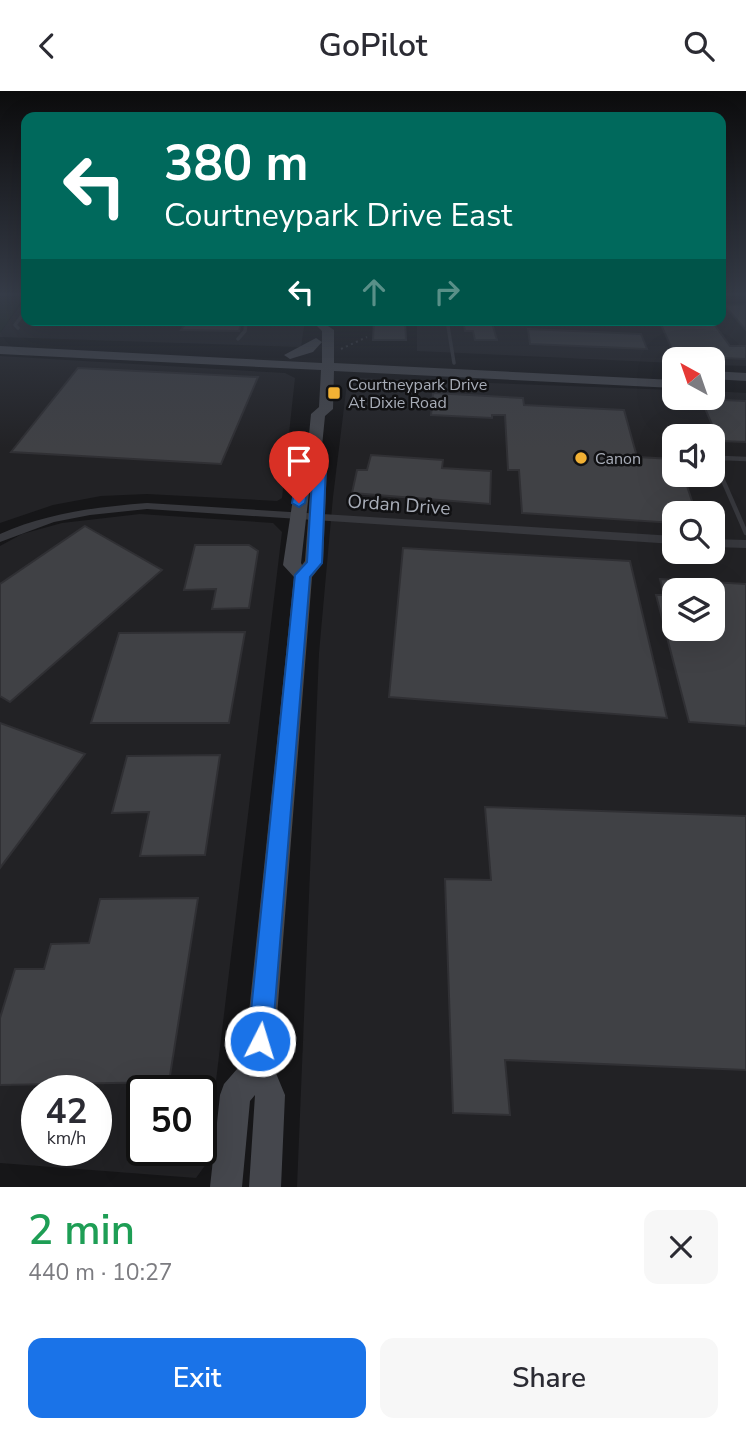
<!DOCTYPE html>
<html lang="en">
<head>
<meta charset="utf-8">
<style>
  body { margin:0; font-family:"Nunito Sans",sans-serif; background:#f7f7f7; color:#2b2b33; height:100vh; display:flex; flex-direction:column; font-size:26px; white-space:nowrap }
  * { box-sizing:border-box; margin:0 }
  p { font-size:23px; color:#7c7c81 }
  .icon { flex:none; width:38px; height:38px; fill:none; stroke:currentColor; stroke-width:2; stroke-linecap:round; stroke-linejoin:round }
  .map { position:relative; height:1096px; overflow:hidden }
  .sheet { display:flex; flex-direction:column; background:#fff; flex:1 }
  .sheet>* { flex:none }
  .guide { position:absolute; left:21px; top:21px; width:705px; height:214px; border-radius:14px; box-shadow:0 7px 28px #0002; background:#00695c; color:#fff; overflow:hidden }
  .needle { width:46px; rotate:320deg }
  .controls { position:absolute; left:662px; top:256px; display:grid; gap:14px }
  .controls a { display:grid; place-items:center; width:63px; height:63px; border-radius:14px; background:#fff; box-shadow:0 7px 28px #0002; font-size:35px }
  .speed { position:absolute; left:21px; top:984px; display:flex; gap:14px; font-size:35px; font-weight:700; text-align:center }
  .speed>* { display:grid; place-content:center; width:91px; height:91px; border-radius:50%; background:#fff; box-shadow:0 7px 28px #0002; line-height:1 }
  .speed small { font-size:18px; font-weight:400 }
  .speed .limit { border:4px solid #111; border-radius:10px; background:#fff; color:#111 }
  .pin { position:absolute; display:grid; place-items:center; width:60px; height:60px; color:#fff; margin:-72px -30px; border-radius:50% 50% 50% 0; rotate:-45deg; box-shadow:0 0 7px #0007 }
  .pin .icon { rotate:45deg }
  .me { position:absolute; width:77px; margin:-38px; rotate:5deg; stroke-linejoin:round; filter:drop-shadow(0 0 5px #0008) }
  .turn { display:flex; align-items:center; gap:24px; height:147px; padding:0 28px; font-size:32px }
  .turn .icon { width:91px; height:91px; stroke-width:2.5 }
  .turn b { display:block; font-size:49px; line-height:60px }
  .lanes { display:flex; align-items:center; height:66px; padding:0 28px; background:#0003; justify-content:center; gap:35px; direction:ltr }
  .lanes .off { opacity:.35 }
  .round { display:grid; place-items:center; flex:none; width:74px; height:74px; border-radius:14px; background:#f7f7f7 }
  .summary { display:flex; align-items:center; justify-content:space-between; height:119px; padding:0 28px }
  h1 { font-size:42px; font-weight:600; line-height:52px; color:#1e9e55 }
  .action { display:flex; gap:14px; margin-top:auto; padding:14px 28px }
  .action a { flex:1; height:80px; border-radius:14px; background:#1a73e8; color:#fff; font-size:28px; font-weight:600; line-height:80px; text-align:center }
  .action a+a { background:#f7f7f7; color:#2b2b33 }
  header { display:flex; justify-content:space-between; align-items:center; height:91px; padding:0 28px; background:#fff; font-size:32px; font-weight:600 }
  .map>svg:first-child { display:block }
</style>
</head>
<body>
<header><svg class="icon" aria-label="back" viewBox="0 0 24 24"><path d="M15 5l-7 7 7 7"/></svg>GoPilot<svg class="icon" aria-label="search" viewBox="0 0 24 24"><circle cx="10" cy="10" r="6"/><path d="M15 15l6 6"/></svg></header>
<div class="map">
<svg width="746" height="1096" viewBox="0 0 746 1096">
  <rect width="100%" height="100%" fill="#161618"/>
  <path fill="#222225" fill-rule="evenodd" d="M 721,205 L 746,206 L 746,275 L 712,274 L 712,268 L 674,268 L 674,272 L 417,260 L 417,229 L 721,229 Z
    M 26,206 L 26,229 L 305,229 L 301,256 L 0,246 L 0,242 Z
    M 0,265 L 285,282 L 295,287 L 282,407 L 277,410 L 147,403 L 101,405 L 53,414 L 0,432 Z
    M 356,287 L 674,299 L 674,306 L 712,306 L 712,300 L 746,302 L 746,1096 L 297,1096 L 319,562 L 333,406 L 347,292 ZM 674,345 L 712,345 L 712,383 L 674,383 ZM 674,422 L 712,422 L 712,460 L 674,460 ZM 674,499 L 712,499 L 712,537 L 674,537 Z
    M 140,423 L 273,432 L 282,441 L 206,1073 L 196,1087 L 0,1072 L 0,455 L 22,443 L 62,432 ZM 37,999 L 96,999 L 96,1059 L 37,1059 ZM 142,999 L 201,999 L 201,1059 L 142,1059 Z"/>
  <path fill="#1e261f" d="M 0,204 L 26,204 L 0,242 Z"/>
  <path fill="#404145" stroke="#303034" stroke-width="2" fill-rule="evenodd" d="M 746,213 L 746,239 L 724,214 Z
    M 188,229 L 242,229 L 239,240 L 181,239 Z
    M 374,229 L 405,230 L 406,249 L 373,249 Z
    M 463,229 L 491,229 L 497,249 L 475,249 L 473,240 L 465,240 Z
    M 659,229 L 711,229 L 730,255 L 746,255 L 746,268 L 675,265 Z
    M 528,238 L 641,243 L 647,258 L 530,253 Z
    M 78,277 L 258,286 L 221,373 L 11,361 Z
    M 433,302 L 523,307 L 524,314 L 624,319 L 637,366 L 674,368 L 674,383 L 683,383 L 696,422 L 674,422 L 674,432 L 522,422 L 519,379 L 508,379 L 505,324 L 492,324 L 492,327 L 431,324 Z
    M 701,308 L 746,310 L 746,351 L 719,350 Z
    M 371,364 L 443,369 L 442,377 L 491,380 L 490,413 L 352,402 L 357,379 L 367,379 Z
    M 85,435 L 162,479 L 10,611 L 0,605 L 0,493 Z
    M 195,454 L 249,454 L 258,460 L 249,517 L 212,518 L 216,498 L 184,499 Z
    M 403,457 L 630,470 L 667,627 L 389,606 Z
    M 660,488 L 746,493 L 746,635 L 689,631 L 656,504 L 664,504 ZM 674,499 L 712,499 L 712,537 L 674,537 Z
    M 245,541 L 229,632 L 91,632 L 119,542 Z
    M 0,632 L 85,663 L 0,777 Z
    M 220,664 L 205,764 L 140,765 L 149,721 L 112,722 L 127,665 Z
    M 485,716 L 746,725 L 746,979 L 505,969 L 510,1024 L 453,1022 L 445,788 L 491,789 Z
    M 198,807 L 169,991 L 0,994 L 0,927 L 15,878 L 44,878 L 51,853 L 89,852 L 100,808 Z"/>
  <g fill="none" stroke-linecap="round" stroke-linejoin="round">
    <path stroke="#3d3f44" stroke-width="2" stroke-dasharray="2 3.5" stroke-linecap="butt" d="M 341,258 L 367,246"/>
    <path stroke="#37383d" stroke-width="3.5" d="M 447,229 L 454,272
      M 18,237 L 15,234 L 26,219
      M 238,248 L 245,240 L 246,229"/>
    <path stroke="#37383d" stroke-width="4.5" d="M 746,368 L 722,367 L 715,371 L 746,442"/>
    <path fill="#37383d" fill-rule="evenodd" d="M 147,412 L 674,445 L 674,453 L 147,418 L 90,424 L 54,431 L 0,451 L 0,443 C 47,422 96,416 147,412 Z
      M 712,448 L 746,449 L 746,457 L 712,456 Z"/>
    <path fill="#45474d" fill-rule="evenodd" d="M 322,231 L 334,239 L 334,272 L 674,289 L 674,297 L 334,280 L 333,318 L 325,325 L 321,365 L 327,374 L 323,472 L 312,486 L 273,975 L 285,1004 L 281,1096 L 249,1096 L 255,1004 L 250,1010 L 242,1096 L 210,1096 L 220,1004 L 224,993 L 244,970 L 294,486 L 283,474 L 298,374 L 307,364 L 311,323 L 319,316 L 321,279 L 0,263 L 0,255 L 322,272 L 322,240 L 316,234 ZM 312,375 L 305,470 L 302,474 L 301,472 Z
      M 316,247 L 322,251 L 313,261 L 290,268 L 284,264 Z
      M 712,280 L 746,282 L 746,290 L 712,288 Z"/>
  </g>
  <linearGradient id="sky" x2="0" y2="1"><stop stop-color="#0c0c0d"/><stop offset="0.57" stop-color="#363c48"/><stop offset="1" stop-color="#363c48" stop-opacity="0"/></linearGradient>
  <rect width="746" height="357" fill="url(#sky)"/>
  <path fill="#1a73e8" stroke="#114b97" stroke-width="2" d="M 314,362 L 319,363 L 326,374 L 322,472 L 310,486 L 272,950 L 269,959 L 260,962 L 252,959 L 248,950 L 295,484 L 307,471 L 313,373 L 305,412 L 299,416 L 292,412 L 299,374 Z"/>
  <g fill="#f2b134" stroke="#111113" stroke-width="2.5">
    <rect x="327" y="295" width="14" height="14" rx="3.5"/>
    <circle cx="581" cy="367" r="7"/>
  </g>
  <g text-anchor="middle" stroke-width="5" stroke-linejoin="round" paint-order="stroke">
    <g font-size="16" fill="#a8adb8" stroke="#111113" text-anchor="start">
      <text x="348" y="299">Courtneypark Drive<tspan x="348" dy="18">At Dixie Road</tspan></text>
      <text x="595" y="373">Canon</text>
    </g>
    <g font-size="19" fill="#a8adb8" stroke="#111113">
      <text transform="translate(399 413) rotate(4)" y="7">Ordan Drive</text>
    </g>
  </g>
</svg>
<div class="controls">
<a><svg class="needle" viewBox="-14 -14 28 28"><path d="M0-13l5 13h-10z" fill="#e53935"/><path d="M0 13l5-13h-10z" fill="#7c7c81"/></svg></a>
<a><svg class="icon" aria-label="sound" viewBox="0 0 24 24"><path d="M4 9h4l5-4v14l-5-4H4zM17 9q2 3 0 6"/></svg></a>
<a><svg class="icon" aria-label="search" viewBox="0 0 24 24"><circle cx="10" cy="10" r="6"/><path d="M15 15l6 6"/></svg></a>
<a><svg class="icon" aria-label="layers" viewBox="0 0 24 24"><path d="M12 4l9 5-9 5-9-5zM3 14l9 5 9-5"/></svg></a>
</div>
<div class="speed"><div>42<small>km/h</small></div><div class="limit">50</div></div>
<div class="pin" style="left:299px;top:412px;background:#d93025"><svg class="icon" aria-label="arrive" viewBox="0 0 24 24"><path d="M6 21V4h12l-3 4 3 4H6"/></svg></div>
<svg class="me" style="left:260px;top:950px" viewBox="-20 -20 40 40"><circle r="17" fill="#1a73e8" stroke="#fff" stroke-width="3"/><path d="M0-11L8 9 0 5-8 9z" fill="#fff"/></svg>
<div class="guide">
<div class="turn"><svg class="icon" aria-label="left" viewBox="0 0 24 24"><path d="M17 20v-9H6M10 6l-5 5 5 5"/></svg><div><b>380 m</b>Courtneypark Drive East</div></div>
<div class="lanes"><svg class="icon" aria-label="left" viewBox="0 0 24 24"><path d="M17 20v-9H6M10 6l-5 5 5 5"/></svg><svg class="icon off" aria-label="ahead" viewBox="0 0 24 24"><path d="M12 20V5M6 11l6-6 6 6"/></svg><svg class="icon off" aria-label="right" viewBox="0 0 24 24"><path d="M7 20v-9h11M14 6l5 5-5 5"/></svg></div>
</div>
</div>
<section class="sheet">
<div class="summary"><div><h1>2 min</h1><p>440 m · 10:27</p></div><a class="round"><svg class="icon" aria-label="close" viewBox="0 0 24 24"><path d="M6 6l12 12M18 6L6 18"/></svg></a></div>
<div class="action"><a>Exit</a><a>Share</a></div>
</section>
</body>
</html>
